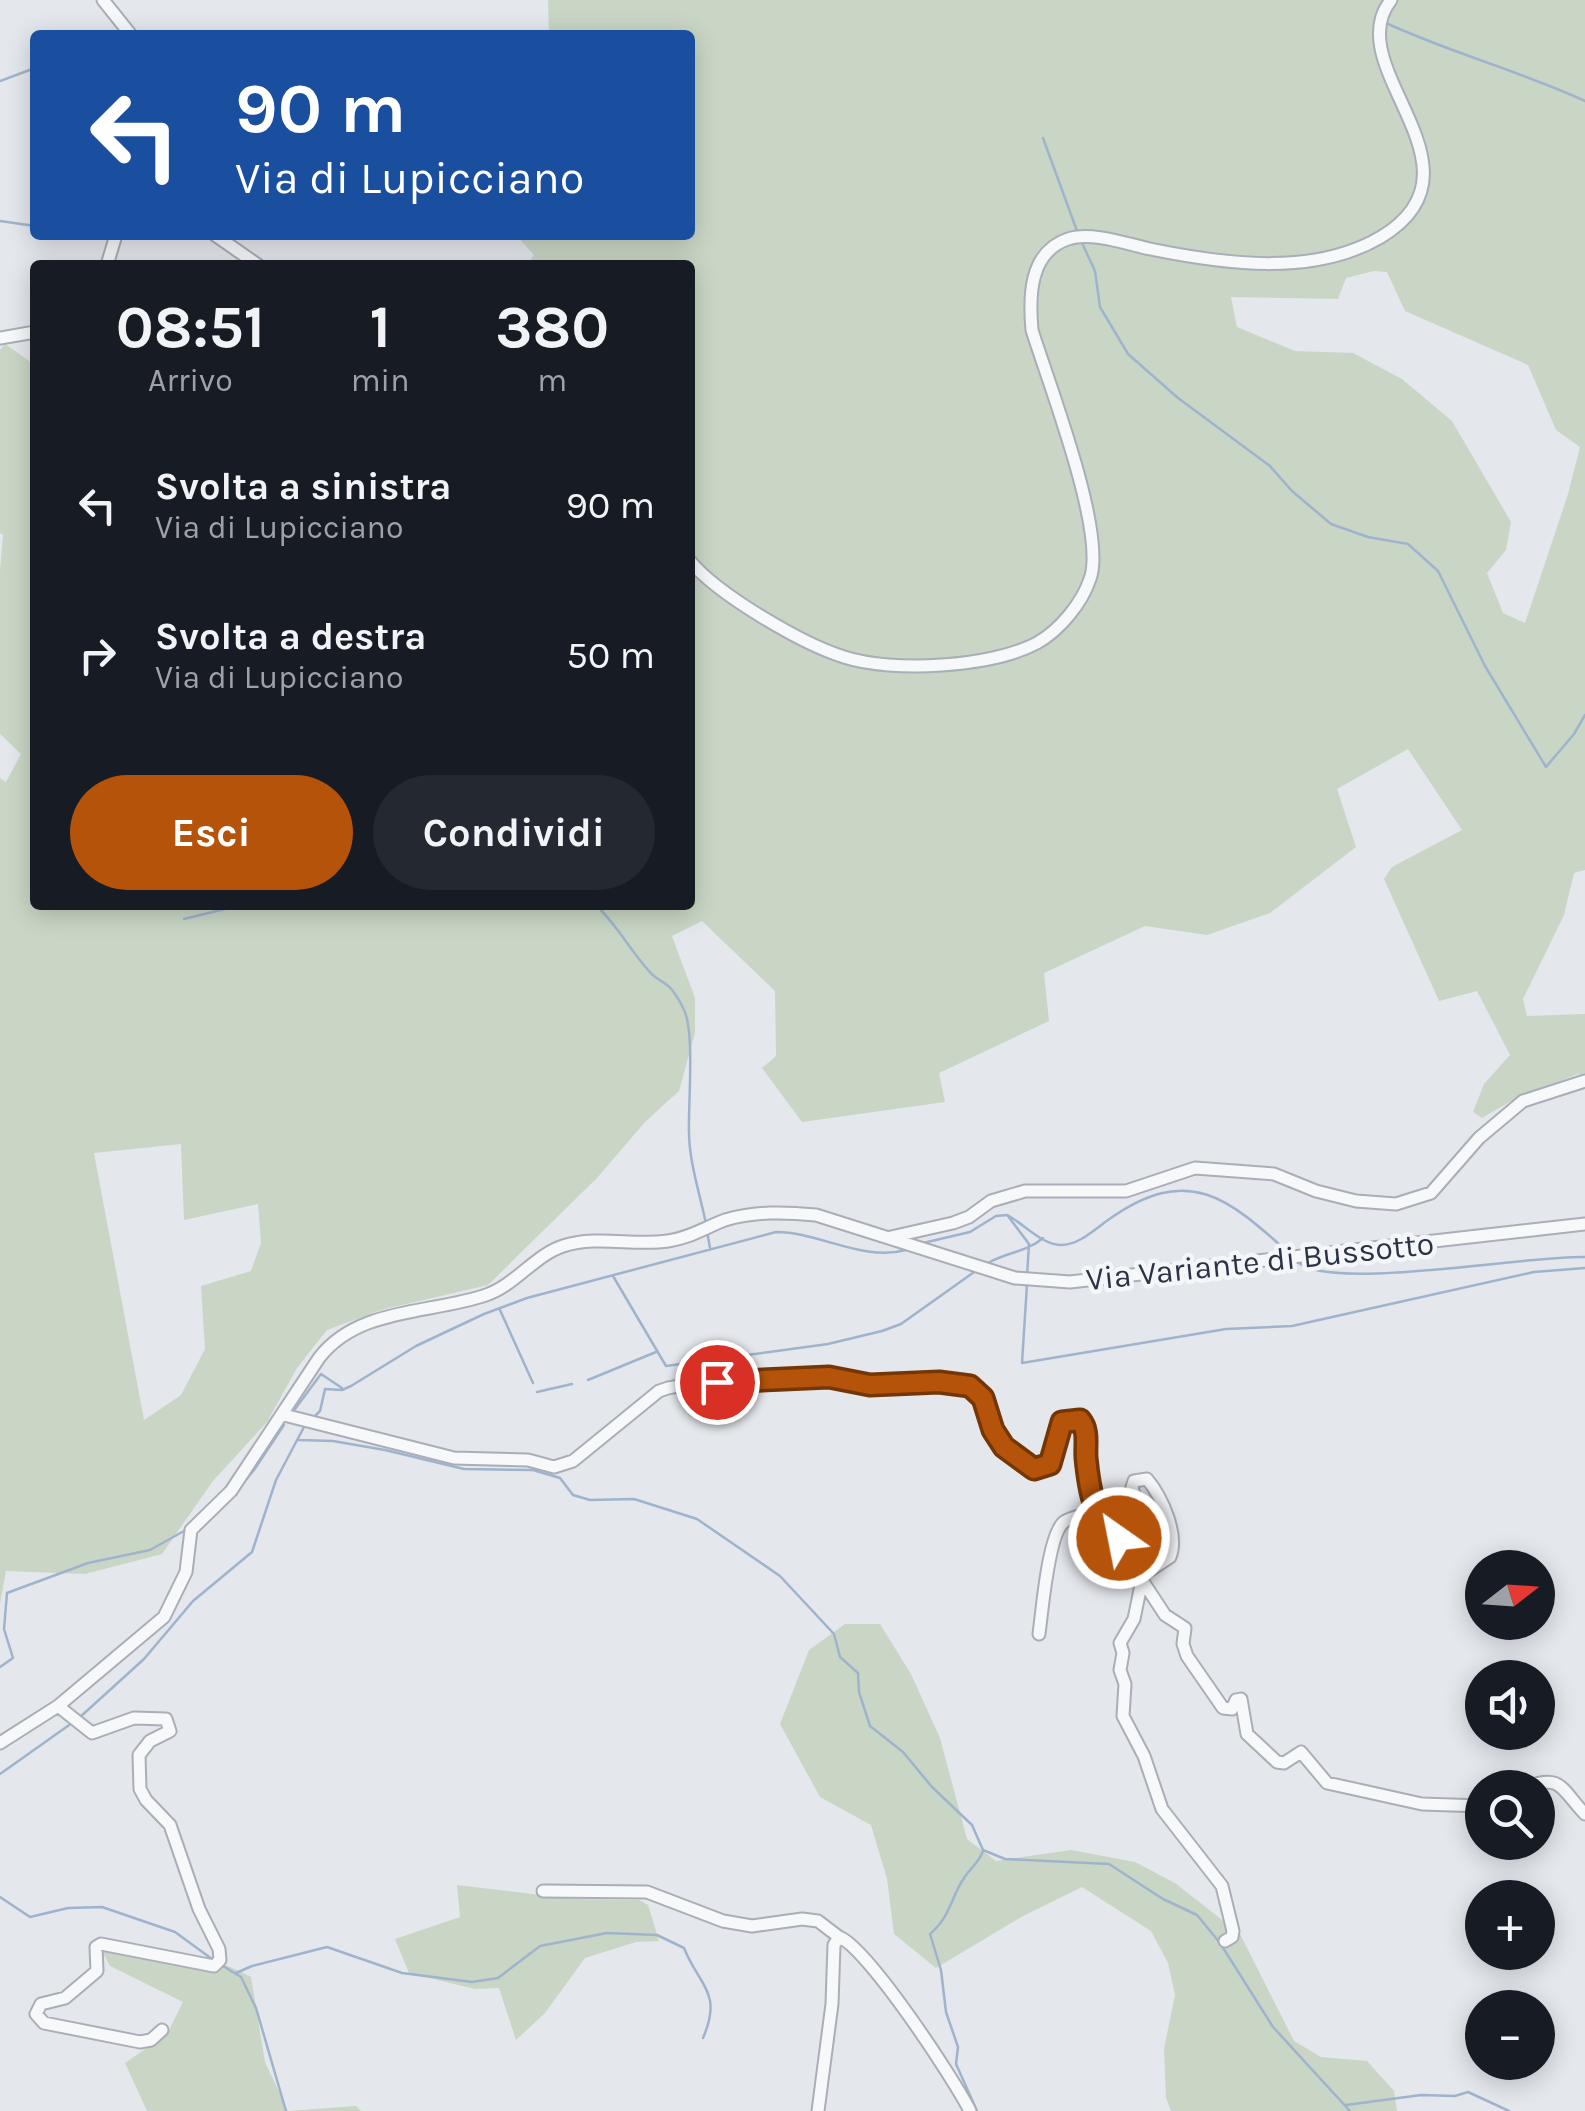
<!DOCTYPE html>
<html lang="it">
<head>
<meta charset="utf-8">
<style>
  body { margin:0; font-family:Karla,sans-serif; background:#242831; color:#f1f3f6; height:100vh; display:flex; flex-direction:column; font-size:38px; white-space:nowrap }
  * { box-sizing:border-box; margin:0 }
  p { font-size:32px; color:#9ea1a6 }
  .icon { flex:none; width:55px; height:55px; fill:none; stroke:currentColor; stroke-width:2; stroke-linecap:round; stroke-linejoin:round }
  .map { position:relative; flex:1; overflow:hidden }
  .side { position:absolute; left:30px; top:260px; width:665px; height:650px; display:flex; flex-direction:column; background:#171b24; border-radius:10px; box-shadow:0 5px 25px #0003 }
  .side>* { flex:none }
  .guide { position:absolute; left:30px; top:30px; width:665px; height:210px; border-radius:10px; box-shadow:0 5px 25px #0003; background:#1a4fa0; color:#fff; overflow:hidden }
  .needle { width:65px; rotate:73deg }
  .buttons { position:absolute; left:1465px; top:1550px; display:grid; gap:20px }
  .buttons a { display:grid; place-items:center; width:90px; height:90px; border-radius:50%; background:#171b24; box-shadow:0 5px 25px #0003; font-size:50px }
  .pin { position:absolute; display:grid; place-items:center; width:85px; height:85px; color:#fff; margin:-42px; border:5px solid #fff; border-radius:50%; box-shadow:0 2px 10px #0007 }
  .me { position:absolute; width:110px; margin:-55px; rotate:327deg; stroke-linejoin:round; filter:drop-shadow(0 0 8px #0008) }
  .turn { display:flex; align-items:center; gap:35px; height:210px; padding:0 40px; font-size:45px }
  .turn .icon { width:130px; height:130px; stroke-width:2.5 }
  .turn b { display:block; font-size:70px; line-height:85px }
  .eta { display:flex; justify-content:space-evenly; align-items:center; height:170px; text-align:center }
  .eta b { font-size:60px; font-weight:700; line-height:70px }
  .cta { display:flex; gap:20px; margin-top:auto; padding:20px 40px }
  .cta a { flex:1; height:115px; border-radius:60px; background:#b45309; color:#fff; font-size:40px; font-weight:700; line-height:115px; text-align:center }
  .cta a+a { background:#242831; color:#f1f3f6 }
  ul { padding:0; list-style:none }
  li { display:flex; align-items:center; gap:30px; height:150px; padding:0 40px }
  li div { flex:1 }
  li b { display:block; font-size:38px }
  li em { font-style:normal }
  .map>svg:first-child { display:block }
</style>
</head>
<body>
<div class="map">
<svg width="1585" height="2111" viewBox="0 0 1585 2111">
  <rect width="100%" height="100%" fill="#e4e7ec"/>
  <path fill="#c9d6c5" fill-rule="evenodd" d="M 548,0 L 1585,0 L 1585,870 L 1574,873 L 1564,915 L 1523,999 L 1527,1016 L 1585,1014 L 1585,1076 L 1578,1074 L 1518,1097 L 1482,1118 L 1473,1112 L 1484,1084 L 1510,1055 L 1477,991 L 1439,1001 L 1384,879 L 1392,867 L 1462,830 L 1408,749 L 1337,789 L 1356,847 L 1270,913 L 1207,935 L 1145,926 L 1044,973 L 1049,1021 L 939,1073 L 945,1102 L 802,1122 L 762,1068 L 776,1056 L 775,991 L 702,921 L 672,936 L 695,998 L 695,1033 L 679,1091 L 645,1122 L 597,1178 L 488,1285 L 381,1310 L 327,1330 L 297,1368 L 267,1422 L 213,1481 L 162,1554 L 85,1574 L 6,1571 L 0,1604 L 0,778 L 6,782 L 21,754 L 0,734 L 0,570 L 3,535 L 0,533 L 0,350 L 5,344 L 35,365 L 35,905 L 690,905 L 690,265 L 527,265 L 534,255 L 516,235 L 690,235 L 690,35 L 549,35 ZM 1374,271 L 1387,272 L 1405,311 L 1528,365 L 1556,430 L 1580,447 L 1568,494 L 1525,623 L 1503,613 L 1487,573 L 1506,550 L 1511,522 L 1452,421 L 1402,379 L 1353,353 L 1295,351 L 1237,327 L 1231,297 L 1338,299 L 1346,278 ZM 181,1144 L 184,1220 L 258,1204 L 261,1243 L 251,1271 L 201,1286 L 205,1349 L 181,1395 L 144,1420 L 94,1153 Z
    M 845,1624 L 880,1624 L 911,1674 L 940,1738 L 967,1839 L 996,1861 L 1071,1850 L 1135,1862 L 1175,1883 L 1240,1934 L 1294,2041 L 1321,2057 L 1367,2061 L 1394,2091 L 1397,2111 L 1171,2111 L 1166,2098 L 1164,2049 L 1175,1995 L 1168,1963 L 1151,1931 L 1082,1887 L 1023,1916 L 936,1968 L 894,1934 L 887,1879 L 871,1825 L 820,1797 L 780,1724 L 809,1650 Z
    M 457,1885 L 574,1899 L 639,1900 L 648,1905 L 659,1941 L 636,1942 L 585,1958 L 545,2013 L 516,2040 L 499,1988 L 475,1989 L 409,1973 L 395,1939 L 460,1917 Z
    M 113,1945 C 160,1949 208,1953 251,1977 L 265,2062 L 288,2111 L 356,2106 L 361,2111 L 147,2111 L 125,2063 L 167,2034 L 183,2002 L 110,1966 L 102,1951 Z"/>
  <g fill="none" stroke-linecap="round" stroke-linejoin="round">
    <path stroke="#9fb4cc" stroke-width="2.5" d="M 1386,23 C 1451,53 1520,71 1585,101
      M 0,81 L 35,68
      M 1043,138 L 1077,231
      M 0,221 L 35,226
      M 1082,243 L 1095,271 L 1100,307 L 1128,354 L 1178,398 L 1270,466 L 1292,491 L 1331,524 L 1368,537 L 1408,544 L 1438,571 L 1485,666 L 1546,767 L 1574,734 L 1585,715
      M 596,905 C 617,925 630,950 649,971 C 654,978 661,980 667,985 C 673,989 681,1003 684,1010 C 695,1032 688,1105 689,1132 C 689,1162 700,1194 706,1224
      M 184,919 L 241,905
      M 1008,1216 L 1029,1244 L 1027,1276
      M 707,1231 L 710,1248
      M 923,1243 L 970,1232 L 996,1216 L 1007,1215 C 1023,1223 1042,1245 1061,1245 C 1079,1245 1094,1230 1108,1220 C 1188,1163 1227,1197 1290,1254
      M 988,1263 C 1007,1252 1027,1252 1043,1238
      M 1299,1263 C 1336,1291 1528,1255 1585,1257
      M 613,1276 L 666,1366 L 828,1344 L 882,1331 L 901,1324 L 977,1270
      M 1027,1284 L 1022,1363 L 1226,1329 L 1292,1326 L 1534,1272 L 1585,1268
      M 500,1310 L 533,1383
      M 588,1380 L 656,1352
      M 537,1392 L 572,1384
      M 295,1409 L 321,1374 L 342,1388
      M 313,1418 L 320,1411 L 325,1389 L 342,1390 L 351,1386 L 416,1346 L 484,1314 L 527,1298 L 776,1232 C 819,1232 863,1262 906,1250
      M 299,1440 L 333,1441 L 385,1450 L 464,1469 L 533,1470 L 560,1478 L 573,1495 L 590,1500 L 634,1499 L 697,1519 L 780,1576 L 834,1634 L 840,1657 L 858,1673 L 859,1692 L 870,1726 L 903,1752 L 932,1787 L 972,1825 L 983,1850 L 1005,1859 L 1109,1864 L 1163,1899 L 1197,1915 L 1220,1943 L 1273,2027 L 1350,2111
      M 226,1504 L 254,1470 L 284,1425
      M 0,1667 L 13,1658 L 4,1629 L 7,1593 L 88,1563 L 150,1550 L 184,1531
      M 79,1718 L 144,1659 L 193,1601 L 252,1552 L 276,1480 L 304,1427
      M 0,1774 L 72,1723
      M 0,1897 L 30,1917 L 68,1908 L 102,1907 L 175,1932 L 212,1959
      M 223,1966 L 241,1977 L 256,2008 L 286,2111
      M 236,1973 L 252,1966 L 327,1947 L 402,1973 L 472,1982 L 498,1978 L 540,1946 L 607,1933 L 657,1935 L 684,1948 C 699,1986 723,1992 703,2038
      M 1346,2105 L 1421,2095 L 1455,2096 L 1468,2092 L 1509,2111
      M 977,2111 L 956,2064 L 958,2047 L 946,2012 L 941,1970 L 930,1934 C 951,1916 950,1899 964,1878 C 971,1867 978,1864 983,1851"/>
    <g stroke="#a9aeb7" stroke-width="15">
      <path id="street" d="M 103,0 L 131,35
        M 215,235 L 258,265
        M 107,265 L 116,235
        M 0,338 L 35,332
        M 690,561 C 717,594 802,644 844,657 C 893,673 992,667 1037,643 C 1060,630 1082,603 1090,579 C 1107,533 1048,382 1032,330 C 1029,297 1029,252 1068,239 C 1091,231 1127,244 1150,249 C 1224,264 1313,277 1381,237 C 1495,168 1337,67 1391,0
        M 891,1237 L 953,1223 L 969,1217 L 991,1201 L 1025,1191 L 1126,1191 L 1195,1168 L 1274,1174 L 1316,1191 L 1356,1201 L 1396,1204 L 1431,1193 L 1479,1138 L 1523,1101 L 1585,1081
        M 284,1415 L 454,1458 L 528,1460 L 554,1467 L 573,1461 L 659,1391 L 668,1388 C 705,1380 794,1372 831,1377 C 843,1379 855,1384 868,1385 C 897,1387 951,1372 975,1390 C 989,1400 987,1417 994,1431 C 1001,1448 1022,1467 1040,1469 L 1049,1464 L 1063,1422 L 1080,1419 C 1089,1431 1085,1444 1086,1458 C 1089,1488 1093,1529 1126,1539 L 1140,1535 L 1142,1525 L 1132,1487 L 1134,1481 L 1147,1479 C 1162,1497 1179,1535 1170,1557 L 1143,1575 L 1134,1619 L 1120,1643 L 1123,1653 L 1120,1670 L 1125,1684 L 1123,1716 L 1144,1756 L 1162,1809 L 1222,1886 L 1233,1931 L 1232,1937 L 1225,1941
        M 1142,1580 L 1165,1615 L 1185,1628 L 1183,1644 L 1187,1656 L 1223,1708 L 1232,1709 L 1236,1700 L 1241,1699 L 1247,1734 L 1277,1762 L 1284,1763 L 1301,1752 L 1327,1783 L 1422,1804 L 1482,1806
        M 1039,1634 C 1042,1613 1048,1534 1064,1522 C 1072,1516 1086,1515 1095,1512
        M 58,1706 L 92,1733 L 134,1718 L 166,1719 L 170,1731 L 150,1741 L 139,1755 L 140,1789 L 146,1800 L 170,1825 L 199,1909 L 219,1949 L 220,1960 L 214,1966 L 101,1944 L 96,1947 L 97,1971 L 65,1998 L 41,2004 L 36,2014 L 44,2023 L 140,2042 L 151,2040 L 162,2030
        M 0,1743 L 58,1706 L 164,1617 L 186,1572 L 191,1530 L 231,1491 L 319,1358 C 358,1307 431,1314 486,1295 C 514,1286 535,1255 563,1246 C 597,1235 633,1246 668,1241 C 690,1238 706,1227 725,1220 C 755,1211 785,1212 816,1215 L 1015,1278 L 1070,1282 L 1585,1224
        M 1525,1788 C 1562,1772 1562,1791 1585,1814
        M 543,1891 L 647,1892 L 723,1921 L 752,1926 L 802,1919 L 818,1921 L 839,1937
        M 818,2111 L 832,2004 L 834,1945 L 839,1937 C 867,1947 954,2079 970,2111"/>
    </g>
    <use href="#street" stroke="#f7f8fa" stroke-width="11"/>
  </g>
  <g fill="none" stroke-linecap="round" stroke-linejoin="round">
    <g stroke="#753606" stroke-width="25">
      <path id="route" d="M 717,1382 L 829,1377 L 870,1385 L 939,1382 L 970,1386 L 983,1398 L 993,1430 L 1004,1447 L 1034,1469 L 1050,1464 L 1062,1422 L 1080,1420 C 1089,1431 1085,1444 1086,1458 C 1089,1488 1093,1520 1119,1538"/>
    </g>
    <use href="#route" stroke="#b45309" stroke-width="18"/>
  </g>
  <g text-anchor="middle" stroke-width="9" stroke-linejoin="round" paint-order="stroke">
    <g font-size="32" fill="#2b3445" stroke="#f4f6f9">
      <text transform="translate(1260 1261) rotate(-6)" y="11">Via Variante di Bussotto</text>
    </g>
  </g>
</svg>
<div class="buttons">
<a><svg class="needle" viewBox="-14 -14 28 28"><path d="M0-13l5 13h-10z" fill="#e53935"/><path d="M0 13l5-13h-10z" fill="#9ea1a6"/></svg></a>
<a><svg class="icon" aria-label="sound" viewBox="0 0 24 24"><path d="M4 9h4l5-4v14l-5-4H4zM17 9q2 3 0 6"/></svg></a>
<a><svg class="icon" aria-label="search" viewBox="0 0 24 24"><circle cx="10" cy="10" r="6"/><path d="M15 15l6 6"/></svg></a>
<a>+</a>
<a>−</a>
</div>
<div class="pin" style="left:717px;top:1382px;background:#d93025"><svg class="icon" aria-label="arrive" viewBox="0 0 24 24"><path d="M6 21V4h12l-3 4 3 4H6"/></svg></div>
<svg class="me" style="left:1119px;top:1538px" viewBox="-20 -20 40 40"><circle r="17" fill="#b45309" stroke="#fff" stroke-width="3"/><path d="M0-11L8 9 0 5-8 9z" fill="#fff"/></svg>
<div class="guide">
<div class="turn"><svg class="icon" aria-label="left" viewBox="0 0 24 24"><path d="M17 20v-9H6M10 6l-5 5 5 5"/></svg><div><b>90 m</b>Via di Lupicciano</div></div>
</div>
<section class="side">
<div class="eta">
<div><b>08:51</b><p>Arrivo</p></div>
<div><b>1</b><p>min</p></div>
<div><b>380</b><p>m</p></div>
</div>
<ul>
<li><svg class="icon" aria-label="left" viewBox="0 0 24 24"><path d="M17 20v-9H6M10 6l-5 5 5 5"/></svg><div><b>Svolta a sinistra</b><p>Via di Lupicciano</p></div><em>90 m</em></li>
<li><svg class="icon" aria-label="right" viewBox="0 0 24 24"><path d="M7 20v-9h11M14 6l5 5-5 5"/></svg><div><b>Svolta a destra</b><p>Via di Lupicciano</p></div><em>50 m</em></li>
</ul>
<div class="cta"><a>Esci</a><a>Condividi</a></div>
</section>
</div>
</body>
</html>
